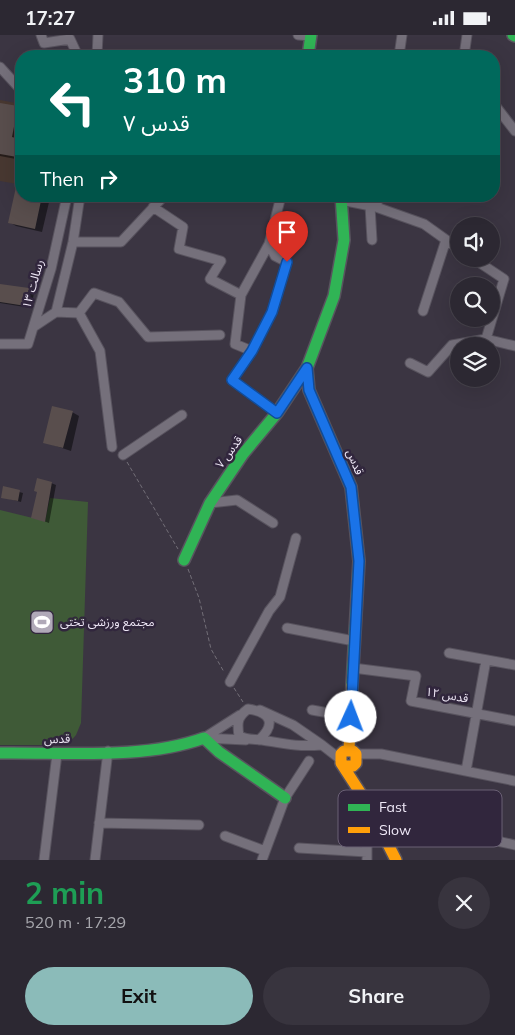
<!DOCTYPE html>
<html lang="en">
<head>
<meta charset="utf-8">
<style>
  body { margin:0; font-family:Mulish,"Noto Sans Arabic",sans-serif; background:#38343e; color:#f1f3f6; height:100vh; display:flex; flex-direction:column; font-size:19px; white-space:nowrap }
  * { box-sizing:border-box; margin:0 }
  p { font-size:16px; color:#a6a6ac }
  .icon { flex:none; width:28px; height:28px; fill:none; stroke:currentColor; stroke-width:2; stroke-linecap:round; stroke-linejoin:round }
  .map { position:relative; height:825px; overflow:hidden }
  .drawer { display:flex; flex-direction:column; background:#2c2832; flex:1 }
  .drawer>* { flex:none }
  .banner { position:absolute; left:15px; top:15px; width:485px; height:152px; border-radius:20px; box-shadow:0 5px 20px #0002,0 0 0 1px #48444d; background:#00695c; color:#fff; overflow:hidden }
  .buttons { position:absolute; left:450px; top:182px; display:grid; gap:10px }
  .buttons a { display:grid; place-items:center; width:50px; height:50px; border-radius:50%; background:#2c2832; box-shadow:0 5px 20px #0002,0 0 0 1px #48444d; font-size:25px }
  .pin { position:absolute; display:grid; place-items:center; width:42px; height:42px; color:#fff; margin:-51px -21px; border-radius:50% 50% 50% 0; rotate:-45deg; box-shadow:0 0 5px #0007 }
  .pin .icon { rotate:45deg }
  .me { position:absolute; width:55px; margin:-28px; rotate:2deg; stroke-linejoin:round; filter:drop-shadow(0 0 4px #0008) }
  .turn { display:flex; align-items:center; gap:18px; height:105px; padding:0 25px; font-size:22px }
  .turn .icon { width:65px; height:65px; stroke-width:2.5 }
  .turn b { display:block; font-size:35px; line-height:42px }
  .then { display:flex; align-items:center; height:48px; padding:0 25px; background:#0003; gap:10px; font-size:19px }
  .round { display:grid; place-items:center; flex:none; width:52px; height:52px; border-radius:26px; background:#38343e }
  .headline { display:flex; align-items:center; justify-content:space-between; height:85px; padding:0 25px }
  h1 { font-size:30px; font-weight:700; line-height:38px; color:#1e9e55 }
  .cta { display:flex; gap:10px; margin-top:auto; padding:10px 25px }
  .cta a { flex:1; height:58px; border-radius:30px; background:#8bbbb9; color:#111; font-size:20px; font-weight:700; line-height:58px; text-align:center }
  .cta a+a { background:#38343e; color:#f1f3f6 }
  .status { display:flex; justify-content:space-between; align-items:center; height:35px; padding:0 25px; background:#2c2832; direction:ltr }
  .status svg { height:14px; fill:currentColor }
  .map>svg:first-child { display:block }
</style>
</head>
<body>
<div class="status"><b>17:27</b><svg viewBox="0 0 49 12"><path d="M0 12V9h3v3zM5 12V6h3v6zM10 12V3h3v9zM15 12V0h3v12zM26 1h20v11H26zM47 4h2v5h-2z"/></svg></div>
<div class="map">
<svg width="515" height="825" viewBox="0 0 515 825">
  <rect width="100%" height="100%" fill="#3b3542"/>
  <path fill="#483831" d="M 0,65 L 21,69 L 21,130 L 17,149 L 0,146 Z"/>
  <path fill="#3f5a37" d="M 50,463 L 88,467 L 81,688 L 76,700 L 67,710 L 0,710 L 0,475 L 45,486 Z"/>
  <path fill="#0007" d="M 0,69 L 21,74 L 18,105 L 21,106 L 21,125 L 0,121 Z
    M 17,153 L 21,154 L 21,161 L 50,163 L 42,197 L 16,191 L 9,187 Z
    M 0,250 L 29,255 L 34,258 L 31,273 L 0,268 Z
    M 72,377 L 79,381 L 71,416 L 44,407 Z
    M 51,448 L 56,450 L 49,488 L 33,482 Z
    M 4,453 L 23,458 L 21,467 L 2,462 Z"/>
  <path fill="#594e4d" d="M 0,68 L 18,71 L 12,102 L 20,104 L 17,122 L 0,119 Z
    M 16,152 L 21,153 L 21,161 L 42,161 L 35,194 L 8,188 Z
    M 0,249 L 29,253 L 26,271 L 0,267 Z
    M 52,371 L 73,376 L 63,413 L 43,408 Z
    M 37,443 L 52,447 L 45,487 L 31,483 L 37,457 L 34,456 Z
    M 3,451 L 20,455 L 18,466 L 1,463 Z"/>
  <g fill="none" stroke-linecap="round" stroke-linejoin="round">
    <g stroke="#58535e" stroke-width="11">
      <path id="street" d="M 41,0 L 44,8 L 70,4 L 77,19 L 88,21
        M 298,0 L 311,1
        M 97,21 L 98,0
        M 399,21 L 402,0
        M 464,21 L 467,0
        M 0,32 L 21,55
        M 494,69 L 515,96
        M 341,165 L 376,172 L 424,189 L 459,214
        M 370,171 L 372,205
        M 153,172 L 183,192 L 179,214 L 221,226 L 210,244 L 241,260
        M 376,172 L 379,161
        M 73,207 L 121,207 L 164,161
        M 269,209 L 275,221 L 287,227 L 272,277 L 252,316 L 232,345 L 277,378
        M 423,276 L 446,205
        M 56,277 L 79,278 L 100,316 L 112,412
        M 79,278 L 94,258 L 119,267 L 148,302 L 220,300
        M 35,291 L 56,277 L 73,207 L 80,161
        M 486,304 L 515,311
        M 0,309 L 28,309 L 51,234 L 67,161
        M 252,316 L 235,309 L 241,260 L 269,209 L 281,161
        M 410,328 L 428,337 L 452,310 L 486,304 L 504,244 L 474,224
        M 123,420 L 182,380
        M 210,468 L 237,465 L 273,488
        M 287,593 L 354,606
        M 449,618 L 515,630
        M 353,633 L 416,641 L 411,666 L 515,686
        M 230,647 L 269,576 L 280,562 L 296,503
        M 312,675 L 351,682
        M 240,680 L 204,703 L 246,705
        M 259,705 C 277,688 270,677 248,674 C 237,682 237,688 239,701 C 247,705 253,704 262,705 C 286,709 297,712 322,710 L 293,690 L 260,675
        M 322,710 L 340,724
        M 356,719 L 381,719 L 515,746
        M 466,736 L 486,625
        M 405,786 L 515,810
        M 99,788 L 199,790
        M 225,801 L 265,816
        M 299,813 L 367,817
        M 44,825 L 57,719
        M 95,825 L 108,716
        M 262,825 L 285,763 L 309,726
        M 367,825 L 367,770"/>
    </g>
    <g stroke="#58535e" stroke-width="14">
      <path id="fast" d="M 513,0 L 515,1
        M 308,21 L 311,0
        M 341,161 L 344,205 L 334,261 L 307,333 L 309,355 L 351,452 L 359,526 L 352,650
        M 184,525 L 210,468 L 243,419 L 277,378 L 307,333
        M 0,718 C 65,717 143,725 204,703 L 219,717 L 285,763"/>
    </g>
    <g stroke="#58535e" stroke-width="14">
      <path id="slow" d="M 349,715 L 352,650
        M 341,728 L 345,731 L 353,731 L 356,728 L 356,719 L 353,716 L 344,716 L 341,719 L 341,728 L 367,768 L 396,825"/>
    </g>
    <path stroke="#736f78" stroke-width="1" stroke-dasharray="4 2.5" stroke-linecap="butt" d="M 127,427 L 178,514
      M 188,534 L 199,563 L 211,614 L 224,637
      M 234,653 L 243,667
      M 386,782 L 397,784"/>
    <use href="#street" stroke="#75707b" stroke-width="9"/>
    <use href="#fast" stroke="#30b455" stroke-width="11"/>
    <use href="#slow" stroke="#ff9f0a" stroke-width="11"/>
  </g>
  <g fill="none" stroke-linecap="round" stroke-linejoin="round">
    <g stroke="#114b97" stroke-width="12">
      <path id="route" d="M 287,227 L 272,277 L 252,316 L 232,345 L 277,378 L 307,333 L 309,355 L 351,452 L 359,526 L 351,682"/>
    </g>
    <use href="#route" stroke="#1a73e8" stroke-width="9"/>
  </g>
  <defs>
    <g id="stadium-square" transform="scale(1.25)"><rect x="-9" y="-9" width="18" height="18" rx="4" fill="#b0a9b8" stroke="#31263d"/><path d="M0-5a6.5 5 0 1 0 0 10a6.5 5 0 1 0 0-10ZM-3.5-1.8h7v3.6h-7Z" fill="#fff"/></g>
  </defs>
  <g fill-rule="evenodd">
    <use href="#stadium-square" x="42" y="587"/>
  </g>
  <g text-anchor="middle" stroke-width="5" stroke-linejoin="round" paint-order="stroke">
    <g font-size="12" fill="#efe8f7" stroke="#31263d">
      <text transform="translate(33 249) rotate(-74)" y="4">رسالت ۱۳</text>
      <text transform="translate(229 417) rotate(-54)" y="4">قدس ۷</text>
      <text transform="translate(355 427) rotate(67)" y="4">قدس</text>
      <text transform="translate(447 660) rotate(10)" y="4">قدس ۱۲</text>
      <text transform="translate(57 704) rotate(-2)" y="4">قدس</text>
    </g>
    <g font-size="12" fill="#efe8f7" stroke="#31263d" text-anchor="start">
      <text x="60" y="591">مجتمع ورزشی تختی</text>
    </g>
  </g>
  <rect x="338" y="755" width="164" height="57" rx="8" fill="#31263d" stroke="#6a6075" stroke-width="1"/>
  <rect x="348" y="769" width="22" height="7" fill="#30b455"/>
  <rect x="348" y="792" width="22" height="6" fill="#ff9f0a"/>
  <g font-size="14" fill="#efe8f7">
    <text x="379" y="777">Fast</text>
    <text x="379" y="800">Slow</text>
  </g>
</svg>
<div class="buttons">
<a><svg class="icon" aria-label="sound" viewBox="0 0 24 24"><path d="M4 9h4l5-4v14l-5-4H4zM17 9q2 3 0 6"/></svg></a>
<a><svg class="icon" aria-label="search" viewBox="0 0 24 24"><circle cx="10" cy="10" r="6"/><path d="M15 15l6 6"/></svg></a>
<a><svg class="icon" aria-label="layers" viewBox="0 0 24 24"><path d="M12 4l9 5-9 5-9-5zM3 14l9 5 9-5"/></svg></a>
</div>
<div class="pin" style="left:287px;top:227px;background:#d93025"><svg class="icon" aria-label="arrive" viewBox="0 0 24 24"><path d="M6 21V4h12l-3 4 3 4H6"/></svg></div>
<svg class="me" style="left:351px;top:682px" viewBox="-20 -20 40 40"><circle r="19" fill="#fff"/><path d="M0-13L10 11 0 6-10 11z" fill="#1a73e8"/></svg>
<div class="banner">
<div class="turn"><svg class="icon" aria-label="left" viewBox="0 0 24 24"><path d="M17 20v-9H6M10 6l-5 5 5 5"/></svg><div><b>310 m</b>قدس ۷</div></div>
<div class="then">Then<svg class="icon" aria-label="right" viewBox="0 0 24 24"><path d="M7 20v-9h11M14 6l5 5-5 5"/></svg></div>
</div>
</div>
<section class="drawer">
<div class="headline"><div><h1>2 min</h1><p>520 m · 17:29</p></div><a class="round"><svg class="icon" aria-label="close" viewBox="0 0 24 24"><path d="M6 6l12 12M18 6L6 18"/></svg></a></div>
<div class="cta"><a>Exit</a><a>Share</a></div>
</section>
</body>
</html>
